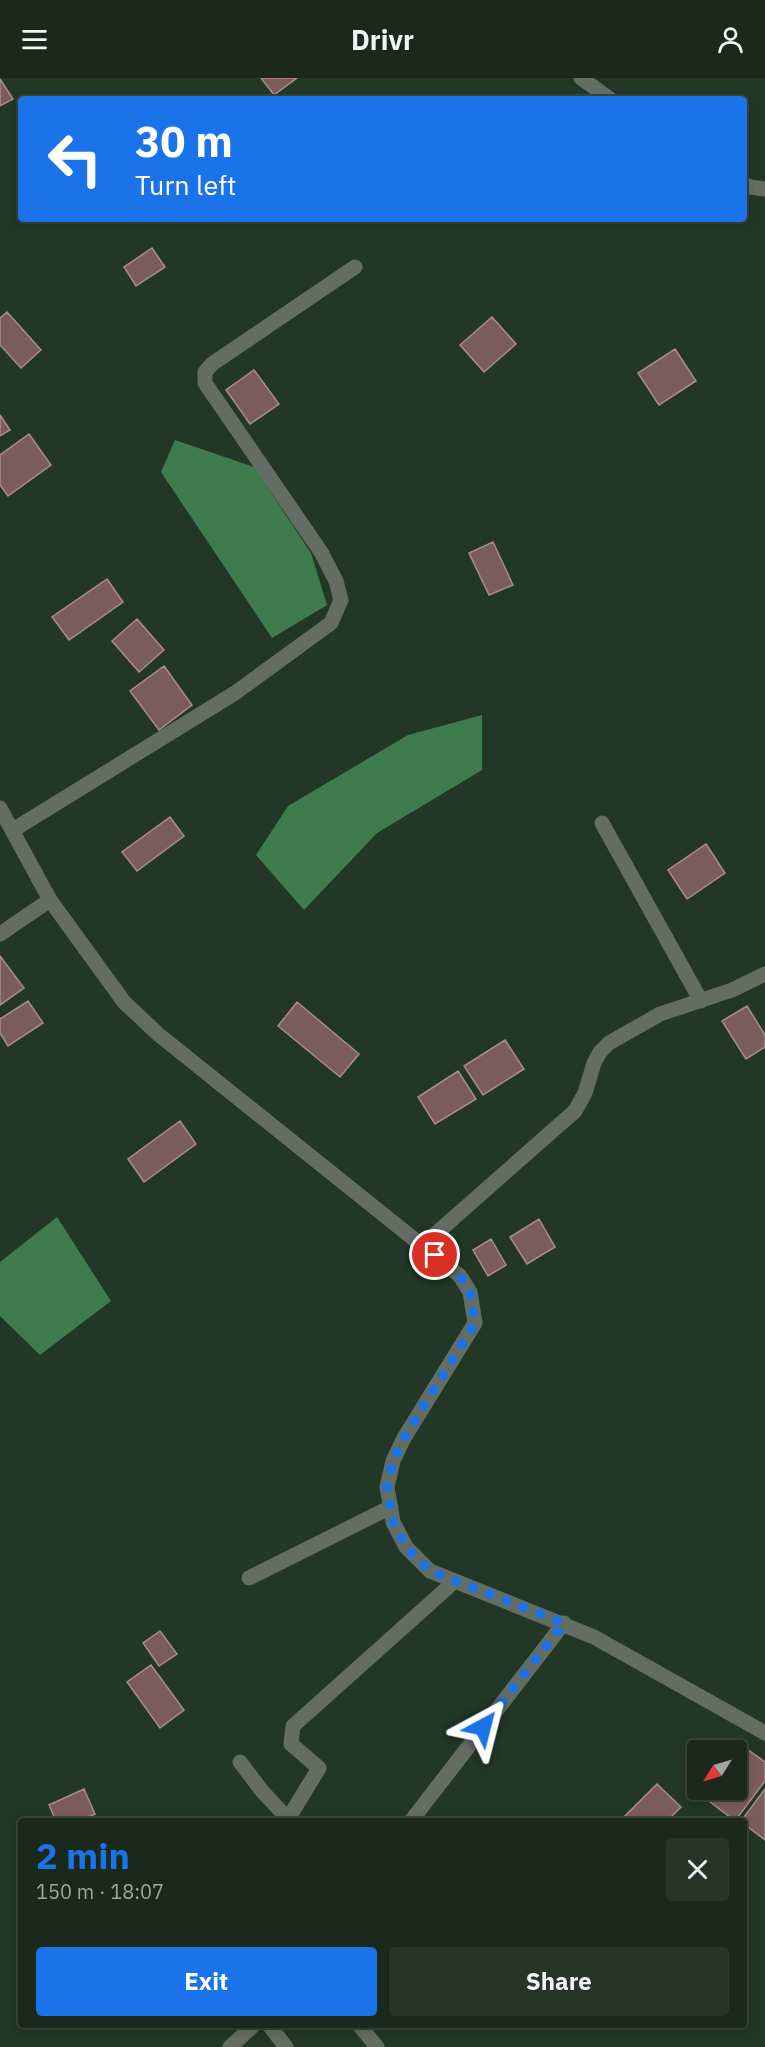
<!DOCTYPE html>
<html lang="en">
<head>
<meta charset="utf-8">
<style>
  body { margin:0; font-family:"IBM Plex Sans",sans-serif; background:#273529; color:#f1f3f6; height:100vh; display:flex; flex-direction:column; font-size:22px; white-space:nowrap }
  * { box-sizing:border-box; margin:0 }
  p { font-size:20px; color:#9fa6a3 }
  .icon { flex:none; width:33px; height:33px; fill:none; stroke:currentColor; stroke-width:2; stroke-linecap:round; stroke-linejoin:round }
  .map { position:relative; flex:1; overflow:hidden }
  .panel { position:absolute; left:18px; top:1740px; width:729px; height:210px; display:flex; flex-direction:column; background:#1a291c; border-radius:6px; box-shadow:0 3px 9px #0003,0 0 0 2px #38453b }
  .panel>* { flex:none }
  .banner { position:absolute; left:18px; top:18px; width:729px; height:126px; border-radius:6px; box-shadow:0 3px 9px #0003,0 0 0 2px #38453b; background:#1a73e8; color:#fff; overflow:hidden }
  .needle { width:39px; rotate:233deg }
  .buttons { position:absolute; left:687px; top:1662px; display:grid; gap:12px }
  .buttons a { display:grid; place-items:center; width:60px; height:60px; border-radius:6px; background:#1a291c; box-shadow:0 3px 9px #0003,0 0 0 2px #38453b; font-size:30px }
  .pin { position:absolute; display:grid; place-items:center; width:51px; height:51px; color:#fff; margin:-26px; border:3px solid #fff; border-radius:50%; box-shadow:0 2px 6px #0007 }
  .me { position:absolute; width:66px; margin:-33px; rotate:38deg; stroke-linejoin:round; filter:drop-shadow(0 0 4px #0008) }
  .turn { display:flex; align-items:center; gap:21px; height:126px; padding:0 18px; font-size:27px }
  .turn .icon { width:78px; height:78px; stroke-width:2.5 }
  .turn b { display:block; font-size:42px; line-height:51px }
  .round { display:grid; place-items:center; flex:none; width:63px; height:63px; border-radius:6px; background:#273529 }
  .summary { display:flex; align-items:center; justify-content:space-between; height:102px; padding:0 18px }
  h1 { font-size:36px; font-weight:700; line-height:45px; color:#1a73e8 }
  .primary-button { display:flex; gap:12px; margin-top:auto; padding:12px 18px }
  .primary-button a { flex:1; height:69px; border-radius:6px; background:#1a73e8; color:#fff; font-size:24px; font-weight:700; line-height:69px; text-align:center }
  .primary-button a+a { background:#273529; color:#f1f3f6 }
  header { display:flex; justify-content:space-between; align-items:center; height:78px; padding:0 18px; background:#1a291c; font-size:27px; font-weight:700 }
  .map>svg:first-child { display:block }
</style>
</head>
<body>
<header><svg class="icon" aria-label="menu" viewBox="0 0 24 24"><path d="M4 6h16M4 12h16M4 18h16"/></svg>Drivr<svg class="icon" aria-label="person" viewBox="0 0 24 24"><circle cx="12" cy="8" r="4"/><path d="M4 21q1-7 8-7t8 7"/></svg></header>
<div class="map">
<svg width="765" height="1969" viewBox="0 0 765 1969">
  <rect width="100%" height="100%" fill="#223726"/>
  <path fill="#3f7c4d" d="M 175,362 L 254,389 L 311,475 L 327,527 L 272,560 L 161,394 Z
    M 482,637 L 482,692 L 377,755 L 304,832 L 256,777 L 288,728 L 408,657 Z
    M 57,1139 L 111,1223 L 40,1277 L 0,1238 L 0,1184 Z"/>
  <path fill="#7b5c5c" stroke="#ac8b8b" stroke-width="1.5" d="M 261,0 L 297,0 L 274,17 Z
    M 0,1 L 13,21 L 0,28 Z
    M 152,170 L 165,189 L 136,208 L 124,189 Z
    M 7,234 L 41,272 L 21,290 L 0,267 L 0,240 Z
    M 492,239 L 516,266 L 484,294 L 460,267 Z
    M 675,271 L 696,303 L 659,327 L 638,295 Z
    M 254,292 L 279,326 L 250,346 L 226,312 Z
    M 0,337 L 10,352 L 0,358 Z
    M 29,356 L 51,387 L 8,418 L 0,407 L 0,377 Z
    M 493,464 L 513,507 L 489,517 L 469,475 Z
    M 107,501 L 123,524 L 69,562 L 52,539 Z
    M 137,541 L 164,572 L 139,594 L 112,563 Z
    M 164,588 L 192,627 L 159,652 L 130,613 Z
    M 170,739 L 184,758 L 137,793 L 122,774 Z
    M 706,766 L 725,795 L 687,821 L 668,792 Z
    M 0,878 L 24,910 L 0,927 Z
    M 28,923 L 43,945 L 8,968 L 0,955 L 0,941 Z
    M 297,924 L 359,976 L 340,999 L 278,948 Z
    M 747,928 L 765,957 L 765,969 L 746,981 L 722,943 Z
    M 505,962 L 524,991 L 483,1017 L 464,988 Z
    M 458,993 L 476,1021 L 435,1046 L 418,1019 Z
    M 180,1043 L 196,1066 L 144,1104 L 128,1081 Z
    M 539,1141 L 555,1169 L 527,1186 L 510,1159 Z
    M 491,1161 L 506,1187 L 488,1198 L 473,1172 Z
    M 160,1553 L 177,1576 L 159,1588 L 143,1565 Z
    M 151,1587 L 184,1632 L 160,1650 L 127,1604 Z
    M 747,1671 L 765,1684 L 765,1703 L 735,1743 L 709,1723 L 717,1712 L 736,1712 L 736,1686 Z
    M 657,1706 L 681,1729 L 667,1743 L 630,1743 L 625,1738 Z
    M 84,1711 L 95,1736 L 79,1743 L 56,1743 L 49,1727 Z
    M 765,1711 L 765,1762 L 744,1746 L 744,1743 L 741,1743 Z"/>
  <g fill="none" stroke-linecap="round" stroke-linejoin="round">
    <path stroke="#636d64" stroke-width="15" d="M 581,0 L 610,21
      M 744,106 L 750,109 L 765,111
      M 0,730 L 50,822 L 124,924 L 158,956 L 460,1198 L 470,1214 L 475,1245 L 404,1360 L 393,1383 L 387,1409 L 393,1444 L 406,1469 L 430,1493 L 594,1559 L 765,1655
      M 602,745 L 701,923
      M 13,752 L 235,615 L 331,545 L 341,522 L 336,503 L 321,474 L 205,305 L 205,294 L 212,286 L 355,189
      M 0,856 L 50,822
      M 423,1167 L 575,1033 L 585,1015 L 594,985 L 600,974 L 609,965 L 660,936 L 732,912 L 765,896
      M 249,1500 L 391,1429
      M 240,1684 L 262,1713 L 290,1743
      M 288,1741 L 319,1690 L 291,1666 L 293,1648 L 455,1503
      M 411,1743 L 564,1545
      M 269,1947 L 286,1969
      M 359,1947 L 377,1969
      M 230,1969 L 254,1947"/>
  </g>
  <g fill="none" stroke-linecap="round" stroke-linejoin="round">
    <path stroke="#1a73e8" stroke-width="10" stroke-dasharray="0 18" d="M 435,1177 L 460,1198 L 470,1214 L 475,1245 L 404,1360 L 393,1383 L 387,1409 L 393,1444 L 406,1469 L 430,1493 L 564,1545 L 483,1649"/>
  </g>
</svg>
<div class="buttons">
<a><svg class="needle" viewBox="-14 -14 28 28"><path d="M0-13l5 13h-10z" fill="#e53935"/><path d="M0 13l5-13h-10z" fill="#9fa6a3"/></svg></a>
</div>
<div class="pin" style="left:435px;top:1177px;background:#d93025"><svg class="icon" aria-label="arrive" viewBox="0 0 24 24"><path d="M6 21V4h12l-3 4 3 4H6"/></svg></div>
<svg class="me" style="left:483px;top:1649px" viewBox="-20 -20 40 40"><path d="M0-17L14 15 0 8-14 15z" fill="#1a73e8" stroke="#fff" stroke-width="4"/></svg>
<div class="banner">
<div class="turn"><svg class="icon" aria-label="left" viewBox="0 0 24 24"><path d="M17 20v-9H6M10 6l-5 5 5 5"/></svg><div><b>30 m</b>Turn left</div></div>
</div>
<section class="panel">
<div class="summary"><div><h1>2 min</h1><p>150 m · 18:07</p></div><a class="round"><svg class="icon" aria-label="close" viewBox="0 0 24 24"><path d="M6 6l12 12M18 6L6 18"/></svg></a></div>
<div class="primary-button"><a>Exit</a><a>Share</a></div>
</section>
</div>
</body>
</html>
